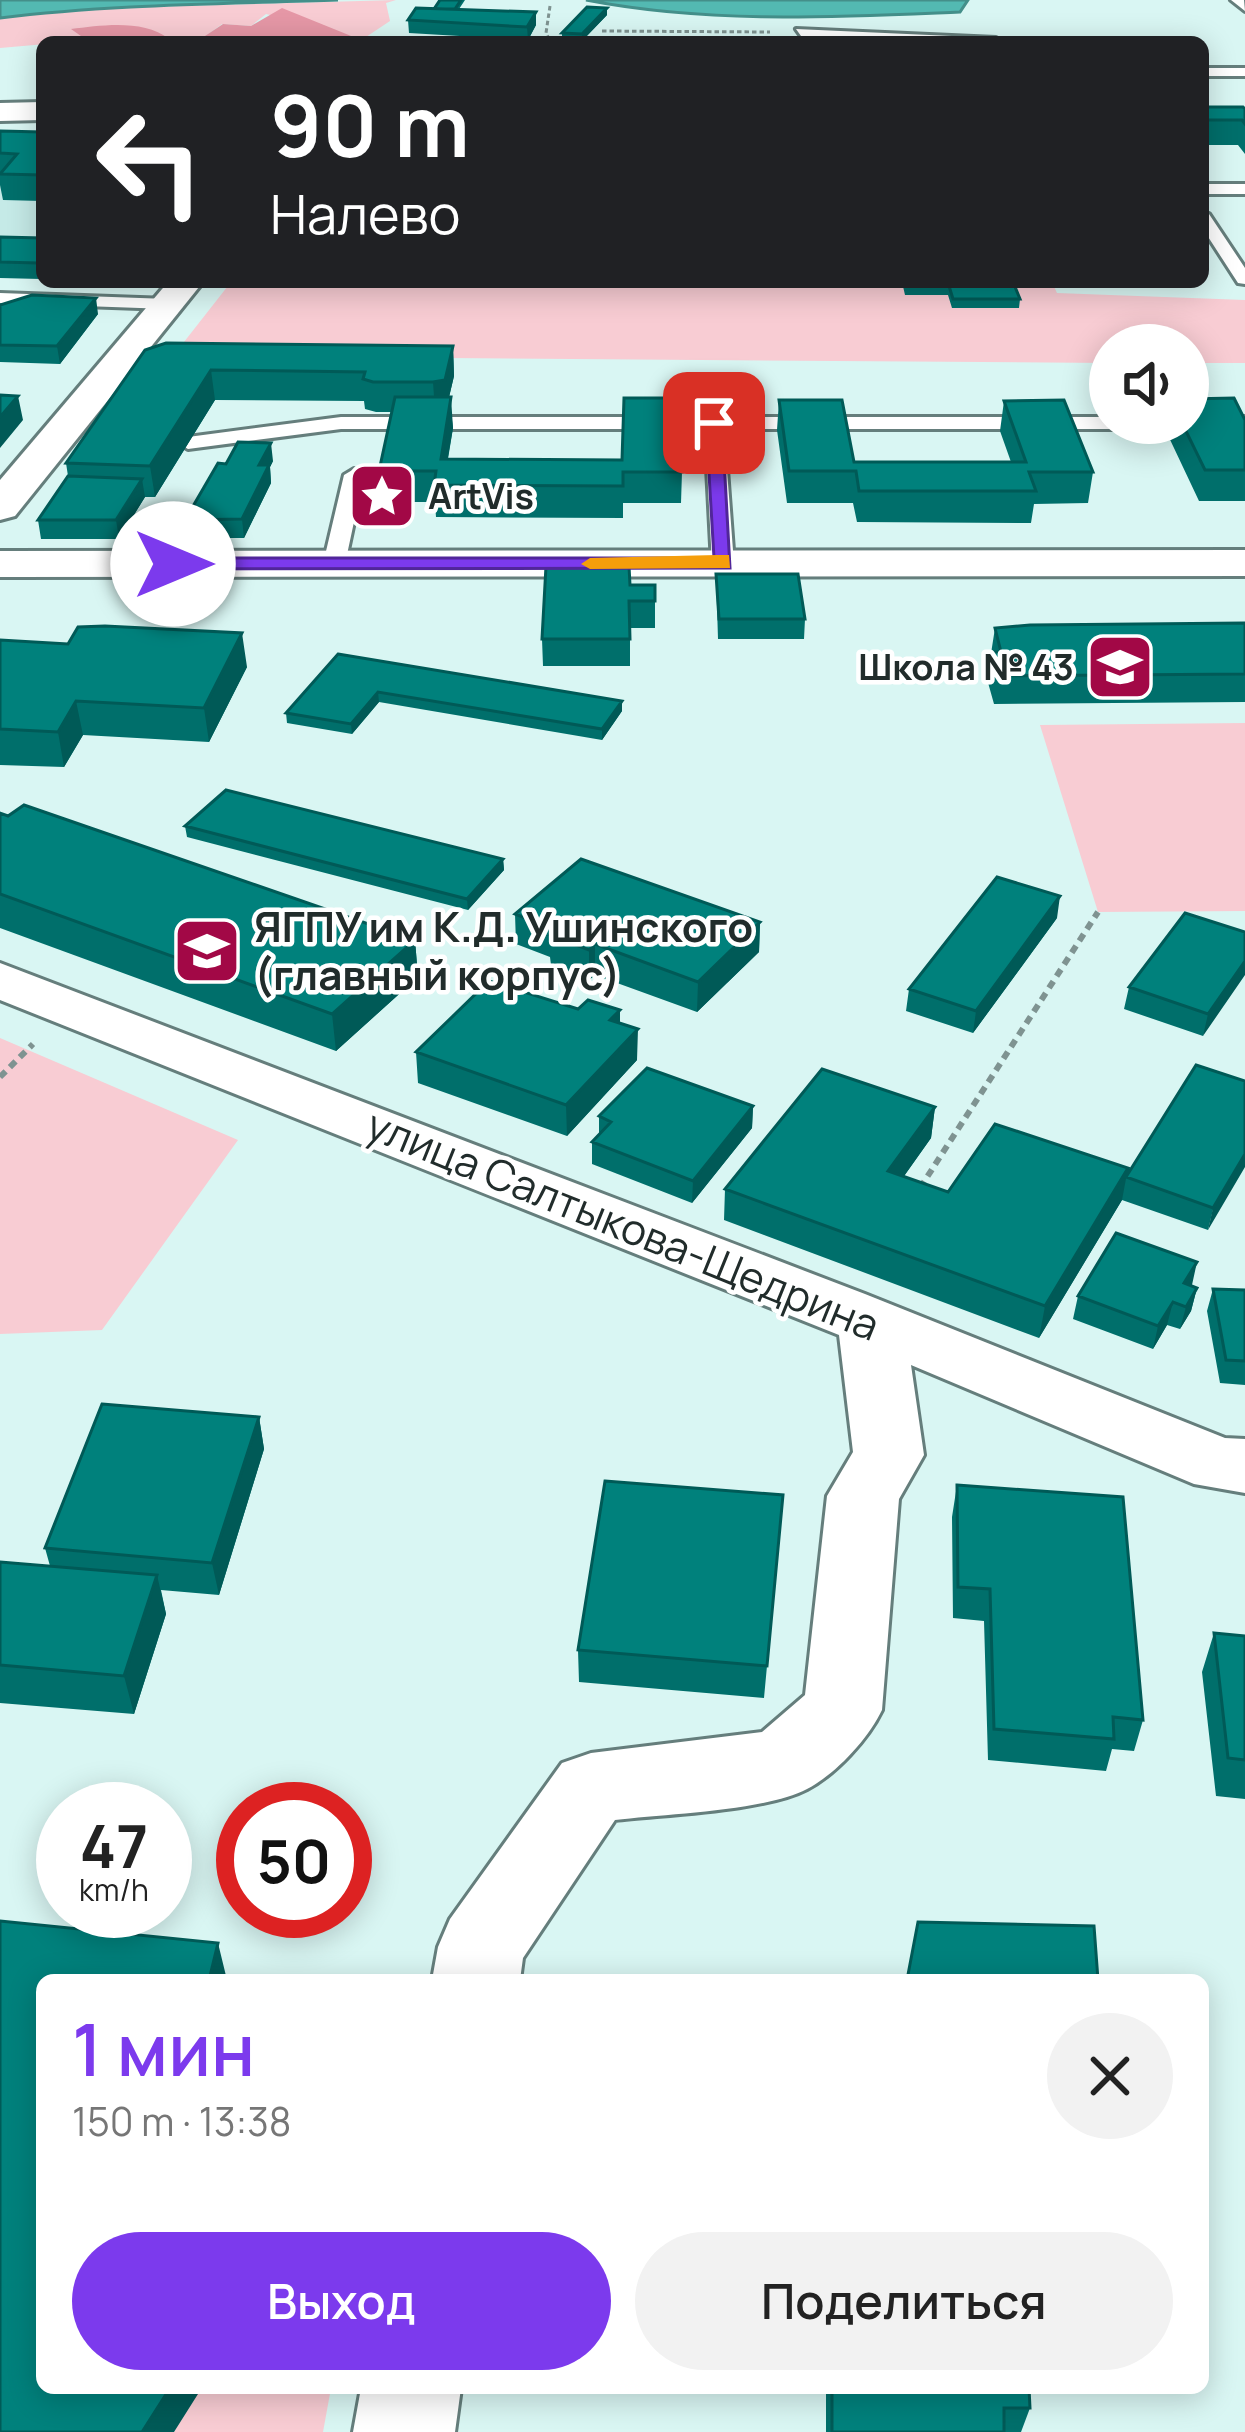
<!DOCTYPE html>
<html lang="ru">
<head>
<meta charset="utf-8">
<style>
  body { margin:0; font-family:Manrope,sans-serif; background:#f2f2f2; color:#222; height:100vh; display:flex; flex-direction:column; font-size:45px; white-space:nowrap }
  * { box-sizing:border-box; margin:0 }
  p { font-size:39px; color:#767676 }
  .icon { flex:none; width:66px; height:66px; fill:none; stroke:currentColor; stroke-width:2; stroke-linecap:round; stroke-linejoin:round }
  .map { position:relative; flex:1; overflow:hidden }
  .side { position:absolute; left:36px; top:1974px; width:1173px; height:420px; display:flex; flex-direction:column; background:#fff; border-radius:18px; box-shadow:0 6px 30px #0003 }
  .side>* { flex:none }
  .top-card { position:absolute; left:36px; top:36px; width:1173px; height:252px; border-radius:18px; box-shadow:0 6px 30px #0003; background:#202124; color:#fff; overflow:hidden }
  .buttons { position:absolute; left:1089px; top:324px; display:grid; gap:24px }
  .buttons a { display:grid; place-items:center; width:120px; height:120px; border-radius:50%; background:#fff; box-shadow:0 6px 30px #0003; font-size:60px }
  .speed { position:absolute; left:36px; top:1782px; display:flex; gap:24px; font-size:60px; font-weight:700; text-align:center }
  .speed>* { display:grid; place-content:center; width:156px; height:156px; border-radius:50%; background:#fff; box-shadow:0 6px 30px #0003; line-height:1 }
  .speed small { font-size:30px; font-weight:400 }
  .speed .limit { border:18px solid #d22; background:#fff; color:#111 }
  .pin { position:absolute; display:grid; place-items:center; width:102px; height:102px; color:#fff; margin:-51px; border-radius:24px; box-shadow:0 6px 18px #0006 }
  .me { position:absolute; width:132px; margin:-66px; rotate:90deg; stroke-linejoin:round; filter:drop-shadow(0 0 9px #0008) }
  .turn { display:flex; align-items:center; gap:42px; height:252px; padding:0 36px; font-size:54px }
  .turn .icon { width:156px; height:156px; stroke-width:2.5 }
  .turn b { display:block; font-size:84px; line-height:102px }
  .round { display:grid; place-items:center; flex:none; width:126px; height:126px; border-radius:63px; background:#f2f2f2 }
  .summary { display:flex; align-items:center; justify-content:space-between; height:204px; padding:0 36px }
  h1 { font-size:72px; font-weight:600; line-height:90px; color:#7c3aed }
  .primary-button { display:flex; gap:24px; margin-top:auto; padding:24px 36px }
  .primary-button a { flex:1; height:138px; border-radius:72px; background:#7c3aed; color:#fff; font-size:48px; font-weight:600; line-height:138px; text-align:center }
  .primary-button a+a { background:#f2f2f2; color:#222 }
  .map>svg:first-child { display:block }
</style>
</head>
<body>
<div class="map">
<svg width="1245" height="2432" viewBox="0 0 1245 2432">
  <rect width="100%" height="100%" fill="#d9f6f3"/>
  <path fill="#c5eae7" d="M 0,136 L 42,137 L 42,277 L 0,278 Z"/>
  <path fill="#f8ccd3" d="M 396,0 L 386,3 L 390,21 L 363,39 L 266,14 L 251,26 L 222,24 L 203,38 L 169,39 L 74,30 L 91,40 L 0,48 L 0,18 L 75,9 Z
    M 231,282 L 1052,282 L 1057,293 L 1245,300 L 1245,363 L 1188,363 L 1188,345 L 1110,345 L 1110,363 L 173,356 Z
    M 1245,723 L 1245,911 L 1098,912 L 1040,725 Z
    M 0,1038 L 238,1140 L 102,1330 L 0,1334 Z
    M 199,2388 L 331,2388 L 323,2432 L 174,2432 Z"/>
  <path fill="#e597a6" d="M 282,8 L 366,42 L 55,42 L 88,41 L 71,29 C 102,25 144,19 169,39 L 202,38 L 223,24 L 251,26 Z"/>
  <path fill="#53b9b2" stroke="#448f8a" stroke-width="3" d="M 0,0 L 338,0 C 226,4 112,4 0,18 Z
    M 586,0 L 968,0 L 960,12 C 835,17 710,24 586,0 Z"/>
  <g fill="none" stroke-linecap="round" stroke-linejoin="round">
    <g stroke="#657e7c" stroke-width="6">
      <path id="service" d="M 1231,0 L 1244,0 L 1245,11 Z
        M 796,29 L 996,38 L 1003,42 L 801,36 Z
        M 1203,68 L 1245,68 L 1245,76 L 1203,76 Z
        M 1203,184 L 1245,184 L 1245,194 L 1203,194 Z
        M 1203,212 L 1209,214 L 1245,268 L 1245,284 L 1238,283 L 1203,229 Z
        M 0,293 L 168,299 L 177,304 L 168,309 L 0,303 Z
        M 341,417 L 1110,417 L 1110,423 L 1245,417 L 1245,429 L 724,429 L 734,564 L 723,571 L 712,564 L 705,429 L 341,429 L 188,449 L 178,443 L 188,437 Z
        M 354,469 L 364,475 L 345,564 L 334,571 L 323,564 L 344,475 Z"/>
    </g>
    <g stroke="#657e7c" stroke-width="6">
      <path id="minor" d="M 0,963 L 865,1294 L 1225,1438 L 1245,1439 L 1245,1493 L 1194,1484 L 911,1365 L 924,1455 L 899,1499 L 882,1710 C 868,1739 836,1774 807,1789 C 765,1811 665,1814 615,1820 L 523,1958 L 520,1980 L 432,1980 L 438,1947 L 450,1919 L 562,1763 L 591,1753 L 762,1732 L 805,1695 L 827,1496 L 853,1452 L 839,1335 L 0,1000 Z
        M 361,2388 L 461,2388 L 455,2432 L 353,2432 Z"/>
    </g>
    <g stroke="#657e7c" stroke-width="6">
      <path id="tertiary" d="M 168,282 L 203,282 L 15,516 L 0,520 L 0,480 Z"/>
    </g>
    <g stroke="#657e7c" stroke-width="6">
      <path id="secondary" d="M 42,102 L 42,120 L 0,121 L 0,103 Z
        M 1245,550 L 1245,576 L 0,577 L 0,551 Z"/>
    </g>
    <path stroke="#7f9391" stroke-width="3" stroke-dasharray="4.5 3" stroke-linecap="butt" d="M 550,6 L 546,33 L 551,42
      M 602,31 L 770,32"/>
    <path stroke="#7f9391" stroke-width="6" stroke-dasharray="8 6" stroke-linecap="butt" d="M 0,1077 L 33,1044
      M 920,1188 L 1098,912"/>
    <use href="#service" fill="#fff" fill-rule="evenodd"/>
    <use href="#minor" fill="#fff" fill-rule="evenodd"/>
    <use href="#tertiary" fill="#fff" fill-rule="evenodd"/>
    <use href="#secondary" fill="#fff" fill-rule="evenodd"/>
  </g>
  <path fill="#006f6b" d="M 440,0 L 465,0 L 459,9 L 536,12 L 536,25 L 528,40 L 409,33 L 408,20 L 434,9 Z
    M 607,8 L 607,15 L 582,41 L 562,40 L 562,33 Z
    M 1203,107 L 1245,109 L 1245,154 L 1238,145 L 1204,145 Z
    M 0,131 L 42,132 L 42,201 L 3,200 L 0,185 Z
    M 0,237 L 42,238 L 41,279 L 0,278 Z
    M 902,282 L 1013,282 L 1020,299 L 1019,308 L 952,308 L 948,295 L 905,295 Z
    M 0,305 L 98,314 L 60,364 L 0,362 Z
    M 453,346 L 454,376 L 449,397 L 453,428 L 448,459 L 682,472 L 681,503 L 623,503 L 623,518 L 436,517 L 435,502 L 382,502 L 379,471 L 392,412 L 376,412 L 365,409 L 364,401 L 215,400 L 155,497 L 145,497 L 119,539 L 41,539 L 38,520 L 68,476 L 66,463 L 145,350 Z
    M 779,400 L 854,462 L 1011,462 L 1000,431 L 1004,401 L 1093,472 L 1088,503 L 1034,504 L 1031,523 L 857,522 L 853,503 L 787,503 L 777,430 Z
    M 1245,420 L 1245,501 L 1199,501 L 1165,429 L 1166,423 Z
    M 273,461 L 270,467 L 271,483 L 244,538 L 188,538 L 185,520 L 226,464 Z
    M 716,574 L 805,619 L 804,639 L 718,639 Z
    M 630,585 L 655,601 L 655,628 L 630,628 L 630,666 L 543,666 L 542,639 Z
    M 1245,623 L 1245,702 L 994,704 L 987,679 L 995,628 Z
    M 0,640 L 247,667 L 209,742 L 83,735 L 64,767 L 0,765 Z
    M 338,654 L 622,711 L 602,740 L 379,702 L 352,734 L 287,723 L 286,713 Z
    M 0,813 L 415,940 L 418,977 L 336,1051 L 0,928 Z
    M 185,826 L 503,859 L 504,870 L 468,910 L 187,837 Z
    M 515,914 L 760,922 L 759,952 L 697,1012 L 595,975 L 589,980 L 551,965 L 550,957 L 516,944 Z
    M 1057,918 L 973,1033 L 906,1011 L 909,989 Z
    M 1245,932 L 1203,1036 L 1124,1009 L 1129,987 Z
    M 620,1023 L 637,1060 L 567,1136 L 418,1083 L 416,1052 Z
    M 1245,1081 L 1208,1230 L 1122,1200 L 1039,1338 L 724,1220 L 725,1189 L 935,1107 L 931,1138 L 904,1176 L 948,1192 L 1126,1177 Z
    M 753,1106 L 752,1128 L 692,1203 L 592,1164 L 592,1142 L 599,1134 L 599,1116 Z
    M 1191,1286 L 1197,1288 L 1191,1311 L 1180,1329 L 1167,1325 L 1153,1349 L 1073,1319 L 1078,1296 Z
    M 1213,1289 L 1245,1290 L 1245,1385 L 1220,1383 L 1207,1311 Z
    M 259,1417 L 264,1449 L 219,1595 L 161,1590 L 166,1614 L 134,1714 L 0,1703 L 0,1562 L 50,1566 L 45,1548 Z
    M 957,1485 L 1143,1720 L 1134,1751 L 1112,1749 L 1106,1771 L 988,1760 L 984,1621 L 953,1618 L 952,1517 Z
    M 783,1495 L 764,1698 L 579,1682 L 578,1650 Z
    M 1214,1633 L 1245,1636 L 1245,1799 L 1216,1796 L 1202,1672 Z
    M 826,2388 L 1029,2388 L 1030,2408 L 1021,2432 L 826,2432 Z"/>
  <path fill="#005a57" d="M 607,8 L 607,15 L 582,41 L 582,34 Z
    M 536,12 L 536,25 L 528,40 L 527,27 Z
    M 42,258 L 42,277 L 41,279 L 38,263 Z
    M 96,298 L 98,314 L 60,364 L 57,346 Z
    M 453,346 L 454,376 L 446,410 L 435,412 L 433,382 Z
    M 211,370 L 215,400 L 155,497 L 150,466 Z
    M 18,396 L 23,420 L 0,448 L 0,417 Z
    M 451,397 L 453,428 L 443,485 L 441,459 Z
    M 271,443 L 273,461 L 270,467 L 271,483 L 244,538 L 242,519 L 259,465 Z
    M 142,479 L 145,497 L 119,539 L 116,520 Z
    M 242,633 L 247,667 L 209,742 L 204,708 Z
    M 378,692 L 379,702 L 352,734 L 351,724 Z
    M 76,701 L 83,735 L 64,767 L 58,732 Z
    M 622,701 L 622,711 L 602,740 L 602,729 Z
    M 503,859 L 504,870 L 468,910 L 467,899 Z
    M 1060,896 L 1057,918 L 973,1033 L 976,1011 Z
    M 760,922 L 759,952 L 697,1012 L 698,982 Z
    M 415,940 L 418,977 L 336,1051 L 332,1014 Z
    M 595,944 L 595,975 L 589,980 L 589,950 Z
    M 1245,961 L 1245,975 L 1203,1036 L 1208,1014 Z
    M 620,1010 L 620,1040 L 610,1020 Z
    M 638,1029 L 637,1060 L 567,1136 L 566,1105 Z
    M 753,1106 L 752,1128 L 692,1203 L 693,1181 Z
    M 935,1107 L 931,1138 L 885,1203 L 888,1171 Z
    M 1245,1154 L 1245,1167 L 1208,1230 L 1213,1208 Z
    M 1128,1168 L 1122,1200 L 1039,1338 L 1045,1306 Z
    M 1197,1262 L 1192,1285 L 1179,1306 L 1184,1283 Z
    M 1197,1288 L 1191,1311 L 1180,1329 L 1186,1307 Z
    M 1173,1302 L 1167,1325 L 1153,1349 L 1158,1326 Z
    M 259,1417 L 264,1449 L 219,1595 L 212,1563 Z
    M 157,1575 L 166,1614 L 134,1714 L 124,1676 Z
    M 218,1943 L 227,1980 L 209,1980 Z
    M 170,2388 L 199,2388 L 198,2394 L 174,2432 L 142,2432 Z"/>
  <path fill="#00817c" stroke="#005a57" stroke-width="3" d="M 440,0 L 461,0 L 455,9 L 434,9 Z
    M 587,7 L 607,8 L 582,34 L 562,33 Z
    M 416,8 L 536,12 L 527,27 L 408,20 Z
    M 1203,107 L 1243,107 L 1245,109 L 1245,124 L 1242,120 L 1208,120 L 1203,113 Z
    M 0,131 L 42,132 L 42,175 L 0,174 L 17,154 L 0,153 Z
    M 0,237 L 42,238 L 42,258 L 38,263 L 0,262 Z
    M 905,282 L 1013,282 L 1020,299 L 953,299 L 949,286 L 906,286 Z
    M 32,295 L 96,298 L 57,346 L 0,345 L 0,305 Z
    M 166,343 L 453,346 L 445,380 L 433,382 L 373,382 L 363,379 L 365,372 L 211,370 L 150,466 L 66,463 L 145,350 Z
    M 0,395 L 18,396 L 0,417 Z
    M 395,397 L 451,397 L 441,459 L 622,460 L 624,398 L 679,398 L 682,472 L 623,472 L 623,486 L 434,485 L 436,471 L 379,471 Z
    M 1234,398 L 1245,420 L 1245,470 L 1205,470 L 1182,423 L 1188,423 L 1188,399 Z
    M 779,400 L 842,400 L 854,462 L 1026,462 L 1004,401 L 1064,400 L 1093,472 L 1029,472 L 1036,491 L 859,491 L 856,471 L 789,471 Z
    M 238,442 L 271,443 L 259,465 L 269,465 L 242,519 L 185,520 L 218,463 L 226,464 Z
    M 68,476 L 142,479 L 116,520 L 38,520 Z
    M 546,566 L 629,566 L 630,585 L 655,585 L 655,601 L 629,601 L 630,639 L 542,639 Z
    M 716,574 L 798,574 L 805,619 L 719,619 Z
    M 1245,623 L 1245,674 L 997,676 L 990,652 L 1001,652 L 995,628 L 1030,625 Z
    M 105,626 L 242,633 L 204,708 L 76,701 L 58,732 L 0,729 L 0,640 L 68,644 L 78,627 Z
    M 338,654 L 622,701 L 602,729 L 378,692 L 351,724 L 286,713 Z
    M 226,790 L 503,859 L 467,899 L 185,826 Z
    M 24,805 L 415,940 L 332,1014 L 0,894 L 0,813 L 8,816 Z
    M 581,859 L 760,922 L 698,982 L 595,944 L 589,950 L 550,935 L 556,930 L 515,914 Z
    M 997,877 L 1060,896 L 976,1011 L 909,989 Z
    M 1185,913 L 1245,932 L 1245,961 L 1208,1014 L 1129,987 Z
    M 489,981 L 578,1009 L 588,1000 L 620,1010 L 610,1020 L 638,1029 L 566,1105 L 416,1052 Z
    M 1196,1065 L 1245,1081 L 1245,1154 L 1213,1208 L 1126,1177 Z
    M 647,1068 L 753,1106 L 693,1181 L 592,1142 L 611,1122 L 599,1116 Z
    M 822,1069 L 935,1107 L 888,1171 L 948,1192 L 995,1124 L 1128,1168 L 1045,1306 L 725,1189 Z
    M 1116,1233 L 1197,1262 L 1184,1283 L 1197,1288 L 1186,1307 L 1173,1302 L 1158,1326 L 1078,1296 Z
    M 1213,1289 L 1245,1290 L 1245,1361 L 1226,1360 Z
    M 102,1404 L 259,1417 L 212,1563 L 45,1548 Z
    M 605,1481 L 783,1495 L 767,1666 L 578,1650 Z
    M 957,1485 L 1123,1497 L 1143,1720 L 1113,1717 L 1114,1739 L 994,1729 L 990,1589 L 958,1587 Z
    M 0,1562 L 157,1575 L 124,1676 L 0,1665 Z
    M 1214,1633 L 1245,1636 L 1245,1760 L 1228,1758 Z
    M 0,1921 L 218,1943 L 209,1980 L 42,1980 L 42,2388 L 170,2388 L 142,2432 L 0,2432 Z
    M 918,1922 L 1094,1926 L 1098,1980 L 907,1980 Z
    M 832,2388 L 1029,2388 L 1030,2408 L 1004,2408 L 1004,2432 L 832,2432 Z"/>
  <path fill="#7c3aed" stroke="#51269a" stroke-width="3" d="M 714,418 L 722,423 L 730,568 L 173,569 L 164,564 L 173,558 L 714,558 L 706,423 Z"/>
  <path fill="#f59e0b" d="M 717,555 L 729,555 L 730,568 L 590,569 L 581,564 L 590,558 Z"/>
  <defs>
    <g id="sight-square" transform="scale(3.45)"><rect x="-9" y="-9" width="18" height="18" rx="4" fill="#a20846" stroke="#fff"/><path d="M0-6L1.8-2.2L6-1.7L2.9 1.2L3.7 5.4L0 3.3L-3.7 5.4L-2.9 1.2L-6-1.7L-1.8-2.2Z" fill="#fff"/></g>
    <g id="school-square" transform="scale(3.45)"><rect x="-9" y="-9" width="18" height="18" rx="4" fill="#a20846" stroke="#fff"/><path d="M0-5L7-2L0 1L-7-2ZM-4 1L0 2.5L4 1V4Q0 6-4 4Z" fill="#fff"/></g>
    <g id="university-square" transform="scale(3.45)"><rect x="-9" y="-9" width="18" height="18" rx="4" fill="#a20846" stroke="#fff"/><path d="M0-5L7-2L0 1L-7-2ZM-4 1L0 2.5L4 1V4Q0 6-4 4Z" fill="#fff"/></g>
  </defs>
  <g fill-rule="evenodd">
    <use href="#sight-square" x="382" y="496"/>
    <use href="#school-square" x="1120" y="667"/>
    <use href="#university-square" x="207" y="951"/>
  </g>
  <g text-anchor="middle" stroke-width="9" stroke-linejoin="round" paint-order="stroke">
    <g font-size="36" font-weight="bold" fill="#212c2b" stroke="#fff" text-anchor="start">
      <text x="428" y="509">ArtVis</text>
      <text x="1074" y="680" text-anchor="end">Школа № 43</text>
    </g>
    <g font-size="42" font-weight="bold" fill="#212c2b" stroke="#fff" text-anchor="start">
      <text x="254" y="942">ЯГПУ им К.Д. Ушинского<tspan x="254" dy="48">(главный корпус)</tspan></text>
    </g>
    <g font-size="42" fill="#212c2b" stroke="#fff">
      <text transform="translate(623 1225) rotate(22)" y="15">улица Салтыкова-Щедрина</text>
    </g>
  </g>
</svg>
<div class="buttons">
<a><svg class="icon" aria-label="sound" viewBox="0 0 24 24"><path d="M4 9h4l5-4v14l-5-4H4zM17 9q2 3 0 6"/></svg></a>
</div>
<div class="speed"><div>47<small>km/h</small></div><div class="limit">50</div></div>
<div class="pin" style="left:714px;top:423px;background:#d93025"><svg class="icon" aria-label="arrive" viewBox="0 0 24 24"><path d="M6 21V4h12l-3 4 3 4H6"/></svg></div>
<svg class="me" style="left:173px;top:564px" viewBox="-20 -20 40 40"><circle r="19" fill="#fff"/><path d="M0-13L10 11 0 6-10 11z" fill="#7c3aed"/></svg>
<div class="top-card">
<div class="turn"><svg class="icon" aria-label="left" viewBox="0 0 24 24"><path d="M17 20v-9H6M10 6l-5 5 5 5"/></svg><div><b>90 m</b>Налево</div></div>
</div>
<section class="side">
<div class="summary"><div><h1>1 мин</h1><p>150 m · 13:38</p></div><a class="round"><svg class="icon" aria-label="close" viewBox="0 0 24 24"><path d="M6 6l12 12M18 6L6 18"/></svg></a></div>
<div class="primary-button"><a>Выход</a><a>Поделиться</a></div>
</section>
</div>
</body>
</html>
